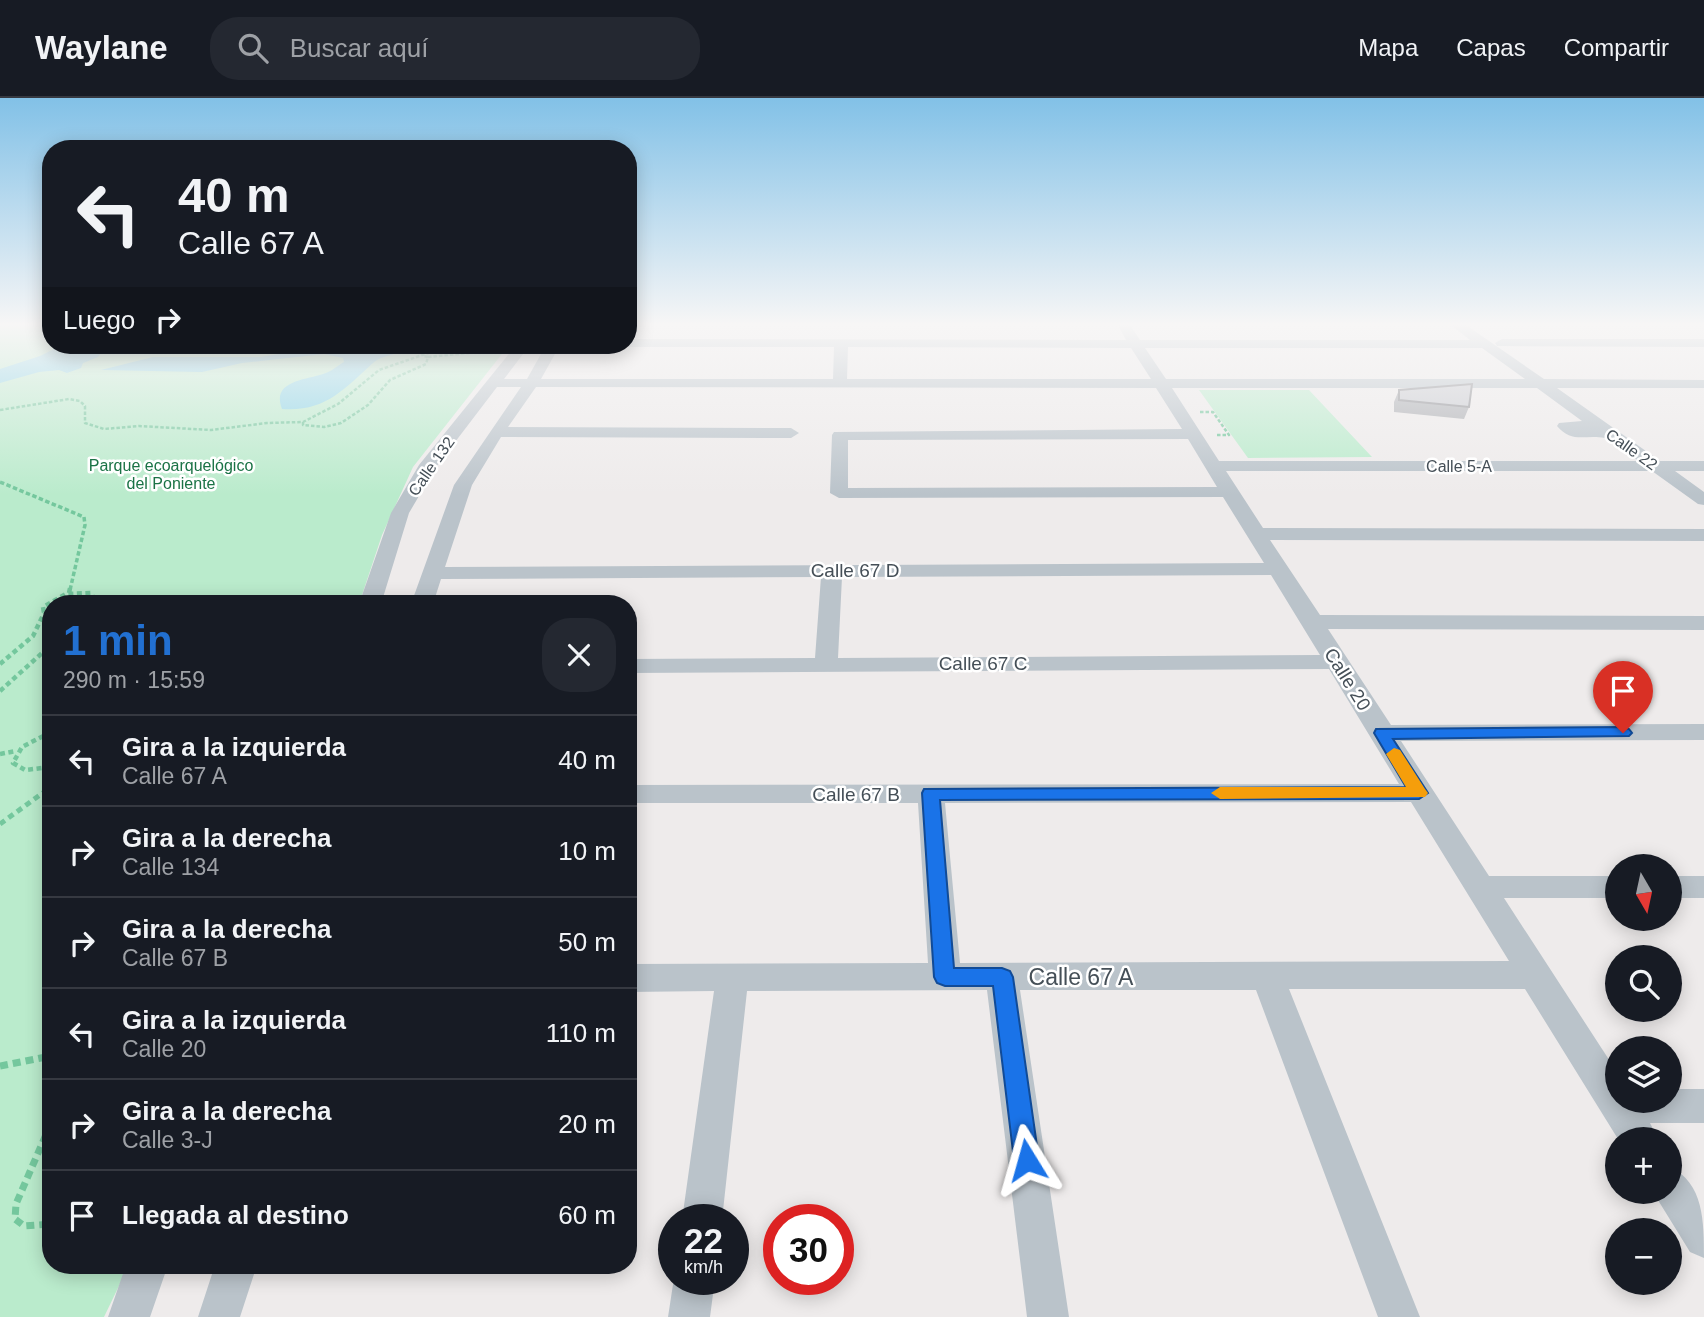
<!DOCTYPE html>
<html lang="es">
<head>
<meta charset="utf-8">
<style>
  body { margin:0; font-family:Arial,sans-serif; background:#242831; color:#f1f3f6; height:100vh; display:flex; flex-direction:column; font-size:26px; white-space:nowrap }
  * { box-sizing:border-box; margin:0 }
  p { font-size:23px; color:#9ea1a6 }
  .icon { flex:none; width:38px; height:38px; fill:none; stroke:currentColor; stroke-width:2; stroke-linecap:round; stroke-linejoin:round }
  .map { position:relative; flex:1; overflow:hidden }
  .sheet { position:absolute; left:42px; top:497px; width:595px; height:679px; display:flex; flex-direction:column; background:#171b24; border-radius:28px; box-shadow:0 4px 18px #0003 }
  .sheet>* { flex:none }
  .guide { position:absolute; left:42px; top:42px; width:595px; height:214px; border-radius:28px; box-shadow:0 4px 18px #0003; background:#171b24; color:#f1f3f6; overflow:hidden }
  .needle { width:46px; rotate:171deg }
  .buttons { position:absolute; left:1605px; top:756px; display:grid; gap:14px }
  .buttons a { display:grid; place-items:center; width:77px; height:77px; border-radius:50%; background:#171b24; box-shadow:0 4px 18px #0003; font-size:35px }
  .speed { position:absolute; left:658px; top:1106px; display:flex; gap:14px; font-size:35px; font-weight:700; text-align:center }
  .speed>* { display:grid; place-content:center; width:91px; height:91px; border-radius:50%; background:#171b24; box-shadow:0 4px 18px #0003; line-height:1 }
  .speed small { font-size:18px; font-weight:400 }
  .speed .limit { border:10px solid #d22; background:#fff; color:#111 }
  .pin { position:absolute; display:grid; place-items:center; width:60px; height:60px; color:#fff; margin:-72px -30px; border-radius:50% 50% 50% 0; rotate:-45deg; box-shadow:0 0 7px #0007 }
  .pin .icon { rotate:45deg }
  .me { position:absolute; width:77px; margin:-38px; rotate:352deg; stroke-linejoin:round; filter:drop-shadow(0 0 5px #0008) }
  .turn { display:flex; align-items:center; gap:24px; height:147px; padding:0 21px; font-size:32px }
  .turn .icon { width:91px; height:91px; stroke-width:2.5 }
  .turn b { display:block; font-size:49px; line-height:60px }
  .then { display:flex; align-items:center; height:66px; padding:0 21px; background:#0003; gap:14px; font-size:26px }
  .round { display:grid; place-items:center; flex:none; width:74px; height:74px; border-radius:28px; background:#242831 }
  .overview { display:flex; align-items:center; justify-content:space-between; height:119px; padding:0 21px }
  h1 { font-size:42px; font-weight:700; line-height:52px; color:#2270d1 }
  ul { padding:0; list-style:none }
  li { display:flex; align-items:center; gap:21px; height:91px; padding:0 21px; border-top:2px solid #363941 }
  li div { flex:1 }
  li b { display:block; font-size:26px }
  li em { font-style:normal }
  header { display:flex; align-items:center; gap:42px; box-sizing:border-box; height:98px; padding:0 35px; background:#171b24; border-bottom:2px solid #363941 }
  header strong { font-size:33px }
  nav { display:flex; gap:38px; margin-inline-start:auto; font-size:24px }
  .search { width:490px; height:63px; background:#242831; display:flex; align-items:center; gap:18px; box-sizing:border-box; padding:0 24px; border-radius:28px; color:#9ea1a6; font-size:26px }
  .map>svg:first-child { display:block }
</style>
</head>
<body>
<header>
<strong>Waylane</strong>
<div class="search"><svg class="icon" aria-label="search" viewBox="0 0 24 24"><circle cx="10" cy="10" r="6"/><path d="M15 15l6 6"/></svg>Buscar aquí</div>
<nav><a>Mapa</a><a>Capas</a><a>Compartir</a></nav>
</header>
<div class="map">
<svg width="1704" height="1219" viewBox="0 0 1704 1219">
  <rect width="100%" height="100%" fill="#eeebeb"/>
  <path fill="#baebcc" d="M 0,227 L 51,227 L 51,247 L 509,247 L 413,369 L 382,437 L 359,506 L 51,506 L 51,1167 L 129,1167 L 104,1219 L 0,1219 Z
    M 1199,292 L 1309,292 L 1372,359 L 1248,360 Z"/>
  <path fill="#89d4e6" d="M 62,247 L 102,247 L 103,252 L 98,259 L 83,265 L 81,270 L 67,275 L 59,272 L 39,274 L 0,285 L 0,271 L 40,258 Z
    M 333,247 L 406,247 C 398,259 383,256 373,265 C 343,292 325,314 282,311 C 271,283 305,282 323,276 C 331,274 337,268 344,264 L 343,260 L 324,256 L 242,265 L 202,274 L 101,272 L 153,259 L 261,259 Z"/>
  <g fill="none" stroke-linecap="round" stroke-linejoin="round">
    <path stroke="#74c79d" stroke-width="2.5" stroke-dasharray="3.5 2" stroke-linecap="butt" d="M 428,259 L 498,252
      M 0,312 L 69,301 L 80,303 L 85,308 L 85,325 L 104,331 L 139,328 L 211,332 L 267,325 L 303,324 L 338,306 L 379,272 L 431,254 L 443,247
      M 1200,314 L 1213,314 L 1229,337 L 1215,337
      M 303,324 L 303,327 L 324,329 L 341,325 L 368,307 L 390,282 L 426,266 L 428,259 L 423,258"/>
    <path stroke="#74c79d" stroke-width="3.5" stroke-dasharray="4.5 2.5" stroke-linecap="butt" d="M 0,384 L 84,419 L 85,427 L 70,492"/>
    <path stroke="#74c79d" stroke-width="4.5" stroke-dasharray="5 3.5" stroke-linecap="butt" d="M 69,495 L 70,490
      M 92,504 L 124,503 L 149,506
      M 51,518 L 44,515 L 43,509 L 66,496 L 91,495 L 94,501 L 90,506
      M 0,566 L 33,538 L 44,515
      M 0,593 L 51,547
      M 51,634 L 22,649 L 13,665 L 25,672 L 51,669
      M 0,656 L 16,653"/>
    <path stroke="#74c79d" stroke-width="5" stroke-dasharray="6 4.5" stroke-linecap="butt" d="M 0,726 L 51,689"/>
    <path stroke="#74c79d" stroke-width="7" stroke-dasharray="8 5" stroke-linecap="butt" d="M 0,968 L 51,958
      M 51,1025 L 16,1106 L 15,1121 L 24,1128 L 51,1126"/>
    <path fill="#bac3ca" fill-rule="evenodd" d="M 1118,227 L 1130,227 L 1140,242 L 1470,242 L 1451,227 L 1466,227 L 1544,281 L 1704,282 L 1704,290 L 1557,290 L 1660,363 L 1704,363 L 1704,373 L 1675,373 L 1704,394 L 1704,407 L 1698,406 L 1652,373 L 1226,373 L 1263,430 L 1704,431 L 1704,443 L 1270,442 L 1320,517 L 1704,518 L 1704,532 L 1328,531 L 1391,627 L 1704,626 L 1704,642 L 1401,643 L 1489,778 L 1617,778 L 1617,800 L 1504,800 L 1617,974 L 1617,1003 L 1670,1003 L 1670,991 L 1704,991 L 1704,1025 L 1650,1025 L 1658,1041 L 1618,1041 L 1525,891 L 1289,891 L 1420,1219 L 1378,1219 L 1256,892 L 1020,892 L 1069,1219 L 1027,1219 L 987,892 L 747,893 L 722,1122 L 682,1122 L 714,893 L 628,894 L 628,866 L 928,865 L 918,705 L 628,705 L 628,687 L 1399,686 L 1329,571 L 628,575 L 628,561 L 815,560 L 821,479 L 441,481 L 433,506 L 411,506 L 454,387 L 521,289 L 497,289 L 436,369 L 409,415 L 381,506 L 359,506 L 391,415 L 419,367 L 516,247 L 530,247 L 504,281 L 527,281 L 546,247 L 560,247 L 541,281 L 833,281 L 834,249 L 628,249 L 622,247 L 628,247 L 628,241 L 1126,242 ZM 848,249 L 1131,250 L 1151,281 L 847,281 ZM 1145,250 L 1482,250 L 1525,281 L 1166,281 ZM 536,289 L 1156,290 L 1182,331 L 834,334 L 832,337 L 830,395 L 839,400 L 1223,399 L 1264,465 L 445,469 L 472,387 L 501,339 L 791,340 L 799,335 L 791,330 L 508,329 ZM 1172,290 L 1537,290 L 1582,323 L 1559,325 L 1557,328 C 1572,346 1585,336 1605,340 C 1615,342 1629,356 1638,363 L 1219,363 ZM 1188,341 L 1217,389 L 848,390 L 848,342 ZM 1271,477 L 1320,557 L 838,560 L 842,479 ZM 1411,704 L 1509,863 L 960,865 L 945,705 Z
      M 1502,241 L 1704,241 L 1704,249 L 1497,248 L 1495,245 Z
      M 1670,778 L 1704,778 L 1704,800 L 1670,800 Z
      M 1670,1069 C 1704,1085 1704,1124 1704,1160 L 1690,1154 L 1653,1094 L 1670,1094 Z
      M 126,1167 L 168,1167 L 150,1219 L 108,1219 Z
      M 215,1167 L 257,1167 L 240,1219 L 198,1219 Z
      M 674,1180 L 715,1181 L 710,1219 L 668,1219 Z"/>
  </g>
  <path fill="#acaeb3" d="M 1399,292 L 1469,309 L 1464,321 L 1394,314 L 1394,304 Z"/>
  <path fill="#c8cad0" stroke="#8c8d92" stroke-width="2" d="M 1472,286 L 1469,309 L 1399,302 L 1399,292 Z"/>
  <linearGradient id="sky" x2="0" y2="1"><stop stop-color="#82c1e7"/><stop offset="0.57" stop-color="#f7f6f6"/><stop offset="1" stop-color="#f7f6f6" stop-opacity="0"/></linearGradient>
  <rect width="1704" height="397" fill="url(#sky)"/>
  <path fill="#1a73e8" stroke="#114b97" stroke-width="2" d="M 1623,629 L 1629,631 L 1632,635 L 1629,638 L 1393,641 L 1428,695 L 1419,701 L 940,702 L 954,870 L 1002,870 L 1010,873 L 1013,879 L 1039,1062 L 1035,1071 L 1027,1074 L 1018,1071 L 1014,1062 L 993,888 L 945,888 L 937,885 L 934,879 L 922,695 L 924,691 L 1406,689 L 1374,635 L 1376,631 Z"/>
  <path fill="#f59e0b" d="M 1394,650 L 1400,652 L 1425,691 L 1428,695 L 1425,699 L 1220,701 L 1211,695 L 1220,689 L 1406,689 L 1386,656 Z"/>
  <g text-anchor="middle" stroke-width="5" stroke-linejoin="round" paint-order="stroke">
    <g font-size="16" fill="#454f57" stroke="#fff">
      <text transform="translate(1632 351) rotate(35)" y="6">Calle 22</text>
      <text transform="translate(431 368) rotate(-55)" y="6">Calle 132</text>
      <text x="1459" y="374">Calle 5-A</text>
    </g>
    <g font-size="16" fill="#1b7346" stroke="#fff">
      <text x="171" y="373">Parque ecoarquelógico<tspan x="171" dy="18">del Poniente</tspan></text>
    </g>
    <g font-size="19" fill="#454f57" stroke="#fff">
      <text x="855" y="479">Calle 67 D</text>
      <text x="983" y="572">Calle 67 C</text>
      <text transform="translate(1348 581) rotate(58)" y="7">Calle 20</text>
      <text x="856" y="703">Calle 67 B</text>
    </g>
    <g font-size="23" fill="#454f57" stroke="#fff">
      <text x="1081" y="887">Calle 67 A</text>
    </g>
  </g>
</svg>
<div class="buttons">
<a><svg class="needle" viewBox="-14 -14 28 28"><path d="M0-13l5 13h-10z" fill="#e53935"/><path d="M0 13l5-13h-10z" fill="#9ea1a6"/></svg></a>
<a><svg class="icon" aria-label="search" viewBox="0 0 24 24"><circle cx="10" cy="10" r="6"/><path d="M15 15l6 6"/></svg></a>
<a><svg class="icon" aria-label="layers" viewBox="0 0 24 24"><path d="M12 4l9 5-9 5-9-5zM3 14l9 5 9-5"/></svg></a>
<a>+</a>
<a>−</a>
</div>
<div class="speed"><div>22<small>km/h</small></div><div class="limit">30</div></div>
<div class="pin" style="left:1623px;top:635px;background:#d93025"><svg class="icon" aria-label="arrive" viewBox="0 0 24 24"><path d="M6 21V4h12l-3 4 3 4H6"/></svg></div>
<svg class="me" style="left:1027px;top:1062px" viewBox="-20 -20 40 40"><path d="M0-17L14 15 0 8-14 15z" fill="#1a73e8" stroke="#fff" stroke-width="4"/></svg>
<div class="guide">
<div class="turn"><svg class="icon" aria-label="left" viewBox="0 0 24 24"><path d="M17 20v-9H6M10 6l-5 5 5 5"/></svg><div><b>40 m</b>Calle 67 A</div></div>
<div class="then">Luego<svg class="icon" aria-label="right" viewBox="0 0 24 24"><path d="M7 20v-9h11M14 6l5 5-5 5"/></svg></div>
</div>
<section class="sheet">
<div class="overview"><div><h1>1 min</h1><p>290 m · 15:59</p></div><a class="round"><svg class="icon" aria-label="close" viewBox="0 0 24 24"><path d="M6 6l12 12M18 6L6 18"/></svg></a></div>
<ul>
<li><svg class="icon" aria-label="left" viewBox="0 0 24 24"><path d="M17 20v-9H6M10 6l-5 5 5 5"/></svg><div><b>Gira a la izquierda</b><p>Calle 67 A</p></div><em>40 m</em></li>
<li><svg class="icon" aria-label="right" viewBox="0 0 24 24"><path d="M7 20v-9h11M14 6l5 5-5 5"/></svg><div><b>Gira a la derecha</b><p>Calle 134</p></div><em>10 m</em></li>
<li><svg class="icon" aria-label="right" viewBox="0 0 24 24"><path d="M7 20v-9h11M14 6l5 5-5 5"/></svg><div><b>Gira a la derecha</b><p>Calle 67 B</p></div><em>50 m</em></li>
<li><svg class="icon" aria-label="left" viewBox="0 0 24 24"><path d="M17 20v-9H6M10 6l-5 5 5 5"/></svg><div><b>Gira a la izquierda</b><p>Calle 20</p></div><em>110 m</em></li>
<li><svg class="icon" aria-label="right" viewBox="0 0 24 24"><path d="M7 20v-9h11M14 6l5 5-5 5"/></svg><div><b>Gira a la derecha</b><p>Calle 3-J</p></div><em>20 m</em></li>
<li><svg class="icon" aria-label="arrive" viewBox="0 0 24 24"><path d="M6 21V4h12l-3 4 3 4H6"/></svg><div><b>Llegada al destino</b></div><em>60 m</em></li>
</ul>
</section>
</div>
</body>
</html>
